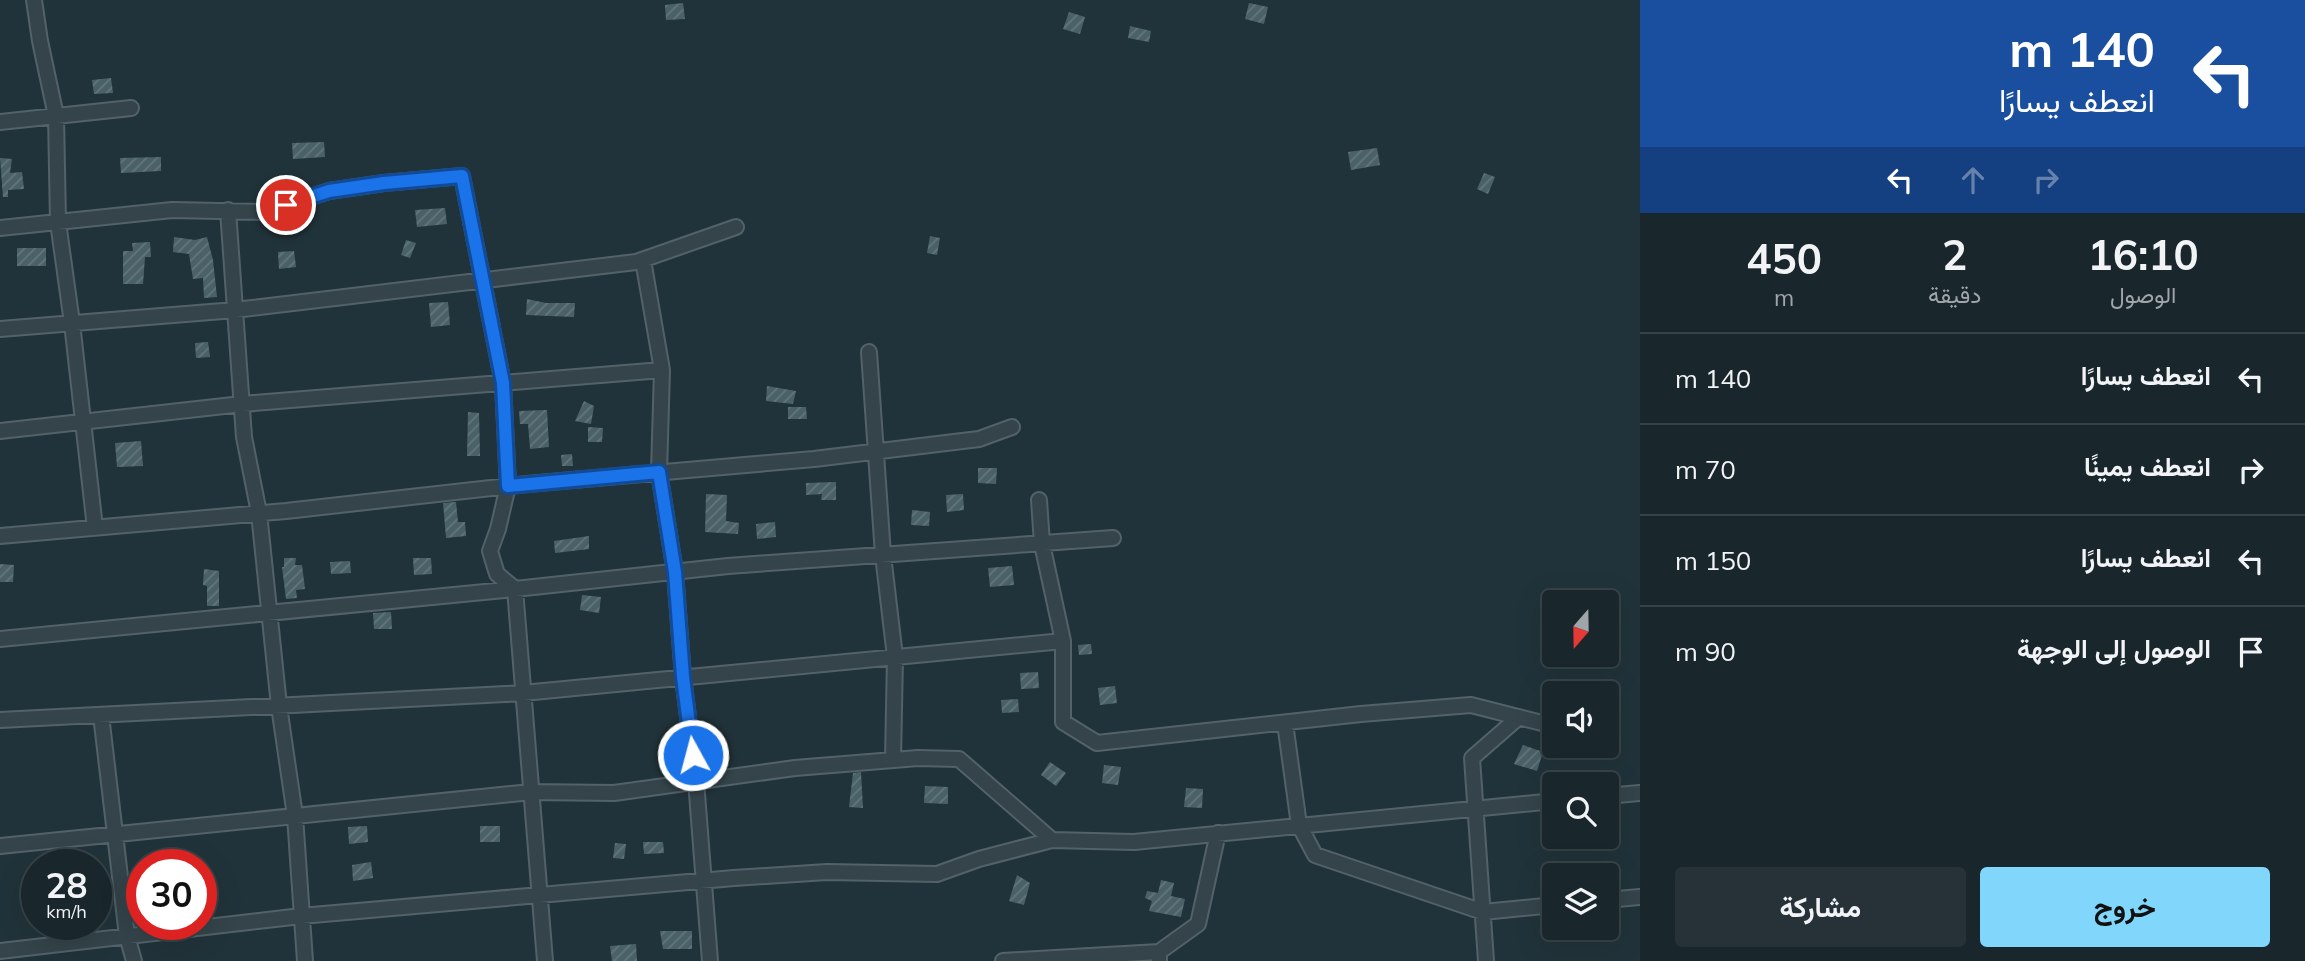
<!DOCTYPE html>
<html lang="ar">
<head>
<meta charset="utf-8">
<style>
  body { margin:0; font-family:Mulish,Vazirmatn,sans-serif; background:#263238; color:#f1f3f6; direction:rtl; height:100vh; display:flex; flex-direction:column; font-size:26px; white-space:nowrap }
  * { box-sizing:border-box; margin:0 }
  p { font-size:23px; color:#9fa5a9 }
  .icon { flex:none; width:38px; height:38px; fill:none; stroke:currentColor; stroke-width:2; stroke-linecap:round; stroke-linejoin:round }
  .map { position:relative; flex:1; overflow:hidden; direction:ltr }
  .details { display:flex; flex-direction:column; background:#19262c; width:665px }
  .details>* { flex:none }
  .hud { background:#1a4fa0; color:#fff; overflow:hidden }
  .needle { width:46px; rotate:200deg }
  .controls { position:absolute; left:1542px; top:590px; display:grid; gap:14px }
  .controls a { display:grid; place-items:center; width:77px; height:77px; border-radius:7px; background:#19262c; box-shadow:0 7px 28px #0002,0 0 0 2px #374348; font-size:35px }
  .speed { position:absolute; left:21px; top:849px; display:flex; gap:14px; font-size:35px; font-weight:700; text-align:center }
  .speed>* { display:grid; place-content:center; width:91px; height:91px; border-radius:50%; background:#19262c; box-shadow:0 7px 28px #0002,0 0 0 2px #374348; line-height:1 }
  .speed small { font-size:18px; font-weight:400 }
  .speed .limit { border:10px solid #d22; background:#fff; color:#111 }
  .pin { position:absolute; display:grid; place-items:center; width:60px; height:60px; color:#fff; margin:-30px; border:4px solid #fff; border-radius:50%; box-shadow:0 2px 7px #0007 }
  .me { position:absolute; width:77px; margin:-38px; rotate:353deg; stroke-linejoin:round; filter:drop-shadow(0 0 5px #0008) }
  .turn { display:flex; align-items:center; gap:24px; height:147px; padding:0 35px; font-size:32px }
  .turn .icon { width:91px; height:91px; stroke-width:2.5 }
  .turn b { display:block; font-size:49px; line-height:60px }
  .lanes { display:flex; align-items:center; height:66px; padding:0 35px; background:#0003; justify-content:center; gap:35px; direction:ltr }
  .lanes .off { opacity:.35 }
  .eta { display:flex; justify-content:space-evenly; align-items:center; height:119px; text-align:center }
  .eta b { font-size:42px; font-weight:700; line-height:49px }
  .primary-button { display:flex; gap:14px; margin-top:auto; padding:14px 35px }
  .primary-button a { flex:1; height:80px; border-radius:7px; background:#80d6fb; color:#111; font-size:28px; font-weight:700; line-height:80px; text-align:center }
  .primary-button a+a { background:#263238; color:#f1f3f6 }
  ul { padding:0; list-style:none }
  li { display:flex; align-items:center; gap:21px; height:91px; padding:0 35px; border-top:2px solid #374348 }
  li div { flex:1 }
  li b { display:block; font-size:26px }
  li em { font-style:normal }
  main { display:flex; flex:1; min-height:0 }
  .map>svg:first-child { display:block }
</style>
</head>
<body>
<main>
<section class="details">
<div class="hud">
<div class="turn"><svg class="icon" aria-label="left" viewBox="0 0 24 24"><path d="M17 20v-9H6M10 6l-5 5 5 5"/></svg><div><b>140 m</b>انعطف يسارًا</div></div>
<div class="lanes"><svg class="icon" aria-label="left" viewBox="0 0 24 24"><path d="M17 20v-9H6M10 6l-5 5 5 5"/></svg><svg class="icon off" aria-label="ahead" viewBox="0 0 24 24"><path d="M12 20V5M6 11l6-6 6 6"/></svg><svg class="icon off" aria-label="right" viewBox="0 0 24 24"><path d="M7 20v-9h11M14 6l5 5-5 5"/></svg></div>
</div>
<div class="eta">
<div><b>16:10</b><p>الوصول</p></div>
<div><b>2</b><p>دقيقة</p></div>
<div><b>450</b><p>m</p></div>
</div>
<ul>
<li><svg class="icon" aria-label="left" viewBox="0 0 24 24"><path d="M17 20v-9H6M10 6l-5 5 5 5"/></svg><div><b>انعطف يسارًا</b></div><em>140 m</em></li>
<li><svg class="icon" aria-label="right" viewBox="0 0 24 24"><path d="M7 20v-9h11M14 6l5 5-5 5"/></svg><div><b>انعطف يمينًا</b></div><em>70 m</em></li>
<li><svg class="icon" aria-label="left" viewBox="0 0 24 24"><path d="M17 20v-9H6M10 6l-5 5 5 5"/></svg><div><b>انعطف يسارًا</b></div><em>150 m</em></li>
<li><svg class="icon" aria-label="arrive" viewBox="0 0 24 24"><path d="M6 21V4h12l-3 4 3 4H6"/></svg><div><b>الوصول إلى الوجهة</b></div><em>90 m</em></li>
</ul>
<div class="primary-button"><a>خروج</a><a>مشاركة</a></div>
</section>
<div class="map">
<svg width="1640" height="961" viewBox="0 0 1640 961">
  <defs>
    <pattern id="building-hatch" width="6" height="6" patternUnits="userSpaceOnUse" patternTransform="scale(1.75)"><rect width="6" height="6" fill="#4b6168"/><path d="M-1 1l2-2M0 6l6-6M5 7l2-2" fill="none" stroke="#62767c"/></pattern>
  </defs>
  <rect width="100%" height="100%" fill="#21333a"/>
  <path fill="url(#building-hatch)" d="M 683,3 L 685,19 L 666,20 L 665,5 Z
    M 1249,3 L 1268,7 L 1264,24 L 1245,19 Z
    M 1069,12 L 1085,17 L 1080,34 L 1063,29 Z
    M 1130,26 L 1151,31 L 1149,42 L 1128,38 Z
    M 111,78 L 113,93 L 94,94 L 92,80 Z
    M 324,142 L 325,157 L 293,159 L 292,143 Z
    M 1377,148 L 1380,165 L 1351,170 L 1348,152 Z
    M 161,157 L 161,171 L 121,173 L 120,158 Z
    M 0,158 L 12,159 L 10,173 L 22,172 L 24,189 L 8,190 L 8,197 L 3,197 Z
    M 1484,173 L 1495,177 L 1488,194 L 1477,189 Z
    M 445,208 L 447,224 L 417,227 L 415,210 Z
    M 930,236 L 940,238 L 937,255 L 927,253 Z
    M 174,237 L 195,240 L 207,237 L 213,260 L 217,297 L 204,298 L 203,278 L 193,279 L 189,254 L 173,252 Z
    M 406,240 L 416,243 L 410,258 L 401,255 Z
    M 150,242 L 151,257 L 145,257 L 143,284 L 123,284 L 123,251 L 133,251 L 132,243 Z
    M 17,248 L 46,248 L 46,266 L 17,266 Z
    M 294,251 L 296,267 L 279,269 L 278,252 Z
    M 527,299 L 546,303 L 575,303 L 574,317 L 526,315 Z
    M 448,302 L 450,325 L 431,327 L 429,303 Z
    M 208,342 L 210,357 L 196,358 L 195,343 Z
    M 767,386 L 796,391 L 793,404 L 766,401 Z
    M 584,401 L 594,406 L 591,424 L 575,421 Z
    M 788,407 L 806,407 L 807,419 L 788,419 Z
    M 547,410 L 549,447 L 530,449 L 528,424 L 520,424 L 519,411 Z
    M 468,412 L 479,413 L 480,456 L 467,456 Z
    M 588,427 L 603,428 L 602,442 L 588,442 Z
    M 141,441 L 143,466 L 117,467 L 115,443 Z
    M 572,454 L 573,466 L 562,466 L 561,455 Z
    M 978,468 L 997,468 L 996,484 L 978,483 Z
    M 836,482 L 836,500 L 821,500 L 822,494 L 806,495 L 806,483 Z
    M 706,494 L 727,495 L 726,521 L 739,523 L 738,534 L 705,532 Z
    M 963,494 L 964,510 L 947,512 L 946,495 Z
    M 456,502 L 458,522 L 465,522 L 466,536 L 446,538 L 443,503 Z
    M 912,510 L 930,512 L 929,526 L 911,525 Z
    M 775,522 L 776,537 L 757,539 L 756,524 Z
    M 589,536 L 589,549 L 555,553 L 554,541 Z
    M 284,558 L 296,558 L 295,565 L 302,565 L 305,589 L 296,590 L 297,598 L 286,599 L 282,567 L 284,567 Z
    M 413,558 L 431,558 L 432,574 L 414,575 Z
    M 350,561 L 351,573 L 331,574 L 330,562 Z
    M 0,564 L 14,565 L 13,582 L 0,582 Z
    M 1012,566 L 1014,585 L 990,587 L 988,568 Z
    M 204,569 L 219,571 L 219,606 L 207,606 L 207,586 L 203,585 Z
    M 582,595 L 601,597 L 599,613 L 580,610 Z
    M 391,612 L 392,629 L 374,629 L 373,613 Z
    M 1091,644 L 1092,654 L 1079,655 L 1078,645 Z
    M 1038,672 L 1039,688 L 1021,689 L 1020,673 Z
    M 1115,686 L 1117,703 L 1100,705 L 1098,688 Z
    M 1018,699 L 1019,712 L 1002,713 L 1001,700 Z
    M 1523,745 L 1543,752 L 1537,771 L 1514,764 Z
    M 680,757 L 682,771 L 668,773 L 665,759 Z
    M 1050,762 L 1066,773 L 1056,786 L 1041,775 Z
    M 1104,765 L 1121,767 L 1118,785 L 1102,783 Z
    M 861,772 L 863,808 L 849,807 L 853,773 Z
    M 925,786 L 948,787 L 948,804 L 924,803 Z
    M 1186,788 L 1203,789 L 1202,808 L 1184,807 Z
    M 367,826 L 368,842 L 349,844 L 348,827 Z
    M 480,826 L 500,826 L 500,842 L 480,842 Z
    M 643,842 L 663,842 L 664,853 L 644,854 Z
    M 615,843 L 626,844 L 624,859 L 613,858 Z
    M 371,862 L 373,878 L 353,881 L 352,865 Z
    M 1588,862 L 1621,872 L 1620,875 L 1583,875 Z
    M 1017,875 L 1030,883 L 1024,905 L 1009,901 Z
    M 1161,880 L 1174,883 L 1171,896 L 1185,899 L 1181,917 L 1149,911 L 1152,901 L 1145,898 L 1147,891 L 1158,893 Z
    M 660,931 L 692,931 L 692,949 L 663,949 Z
    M 636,944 L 637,961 L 612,961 L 610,946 Z"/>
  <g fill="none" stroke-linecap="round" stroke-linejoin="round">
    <g stroke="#526268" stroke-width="18">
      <path id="street" d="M 34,0 L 40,41 L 56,116 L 58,222 L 72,323 L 95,528
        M 0,122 L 131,108
        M 228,210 L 244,437 L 259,513 L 279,706 L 295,816 L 305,961
        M 0,228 L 172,210 L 265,212 L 329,191 L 384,183 L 462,176 L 503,383 L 508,486 L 498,529 L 490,551 L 497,574 L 515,589 L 545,961
        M 643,260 L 662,370 L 659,472 L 675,572 L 683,677 L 696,781 L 710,961
        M 0,329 L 235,310 L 636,262 L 736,227
        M 869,352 L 883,555 L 895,657 L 893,760
        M 0,431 L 242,404 L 662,370
        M 1039,500 L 1042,544 L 1063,641 L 1063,722 L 1097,743 L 1361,714 L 1471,705 L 1542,723
        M 0,536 L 286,511 L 527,484 L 814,459 L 979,439 L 1012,427
        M 0,639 L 515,589 L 728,566 L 1113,538
        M 101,715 L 127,936 L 134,961
        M 0,720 L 523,693 L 1063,641
        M 1285,723 L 1299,825 L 1315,855 L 1483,912 L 1554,905
        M 1606,796 L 1640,793
        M 0,846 L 531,792 L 614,793 L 795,768 L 918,758 L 959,759 L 1052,840
        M 1606,900 L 1640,897
        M 0,951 L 301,916 L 734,878 L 827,872 L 937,874 L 979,859 L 1052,840 L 1134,842 L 1554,801
        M 1159,960 L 1159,952 L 1198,924 L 1218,833
        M 1003,961 L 1159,952
        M 1486,961 L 1472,758 L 1519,717"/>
    </g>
    <use href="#street" stroke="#34444a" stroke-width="14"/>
  </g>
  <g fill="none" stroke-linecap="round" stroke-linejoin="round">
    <g stroke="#114b97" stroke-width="18">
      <path id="route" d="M 286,205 L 329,191 L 384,183 L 462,176 L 503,383 L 508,486 L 659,472 L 675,572 L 683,677 L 693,755"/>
    </g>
    <use href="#route" stroke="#1a73e8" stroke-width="12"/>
  </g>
</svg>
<div class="controls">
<a><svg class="needle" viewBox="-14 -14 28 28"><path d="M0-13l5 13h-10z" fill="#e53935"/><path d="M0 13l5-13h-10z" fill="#9fa5a9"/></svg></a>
<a><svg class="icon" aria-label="sound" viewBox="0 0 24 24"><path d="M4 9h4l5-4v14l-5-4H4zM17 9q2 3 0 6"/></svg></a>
<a><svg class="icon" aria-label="search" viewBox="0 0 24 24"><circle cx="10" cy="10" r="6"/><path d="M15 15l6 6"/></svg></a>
<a><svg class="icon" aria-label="layers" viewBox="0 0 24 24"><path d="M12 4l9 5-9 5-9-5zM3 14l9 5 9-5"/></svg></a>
</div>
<div class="speed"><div>28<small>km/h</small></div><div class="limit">30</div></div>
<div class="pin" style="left:286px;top:205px;background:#d93025"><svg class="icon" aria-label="arrive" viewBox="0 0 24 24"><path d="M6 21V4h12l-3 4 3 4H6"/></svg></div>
<svg class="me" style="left:693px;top:755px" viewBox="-20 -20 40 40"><circle r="17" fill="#1a73e8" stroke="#fff" stroke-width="3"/><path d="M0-11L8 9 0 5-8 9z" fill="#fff"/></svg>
</div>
</main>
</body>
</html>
